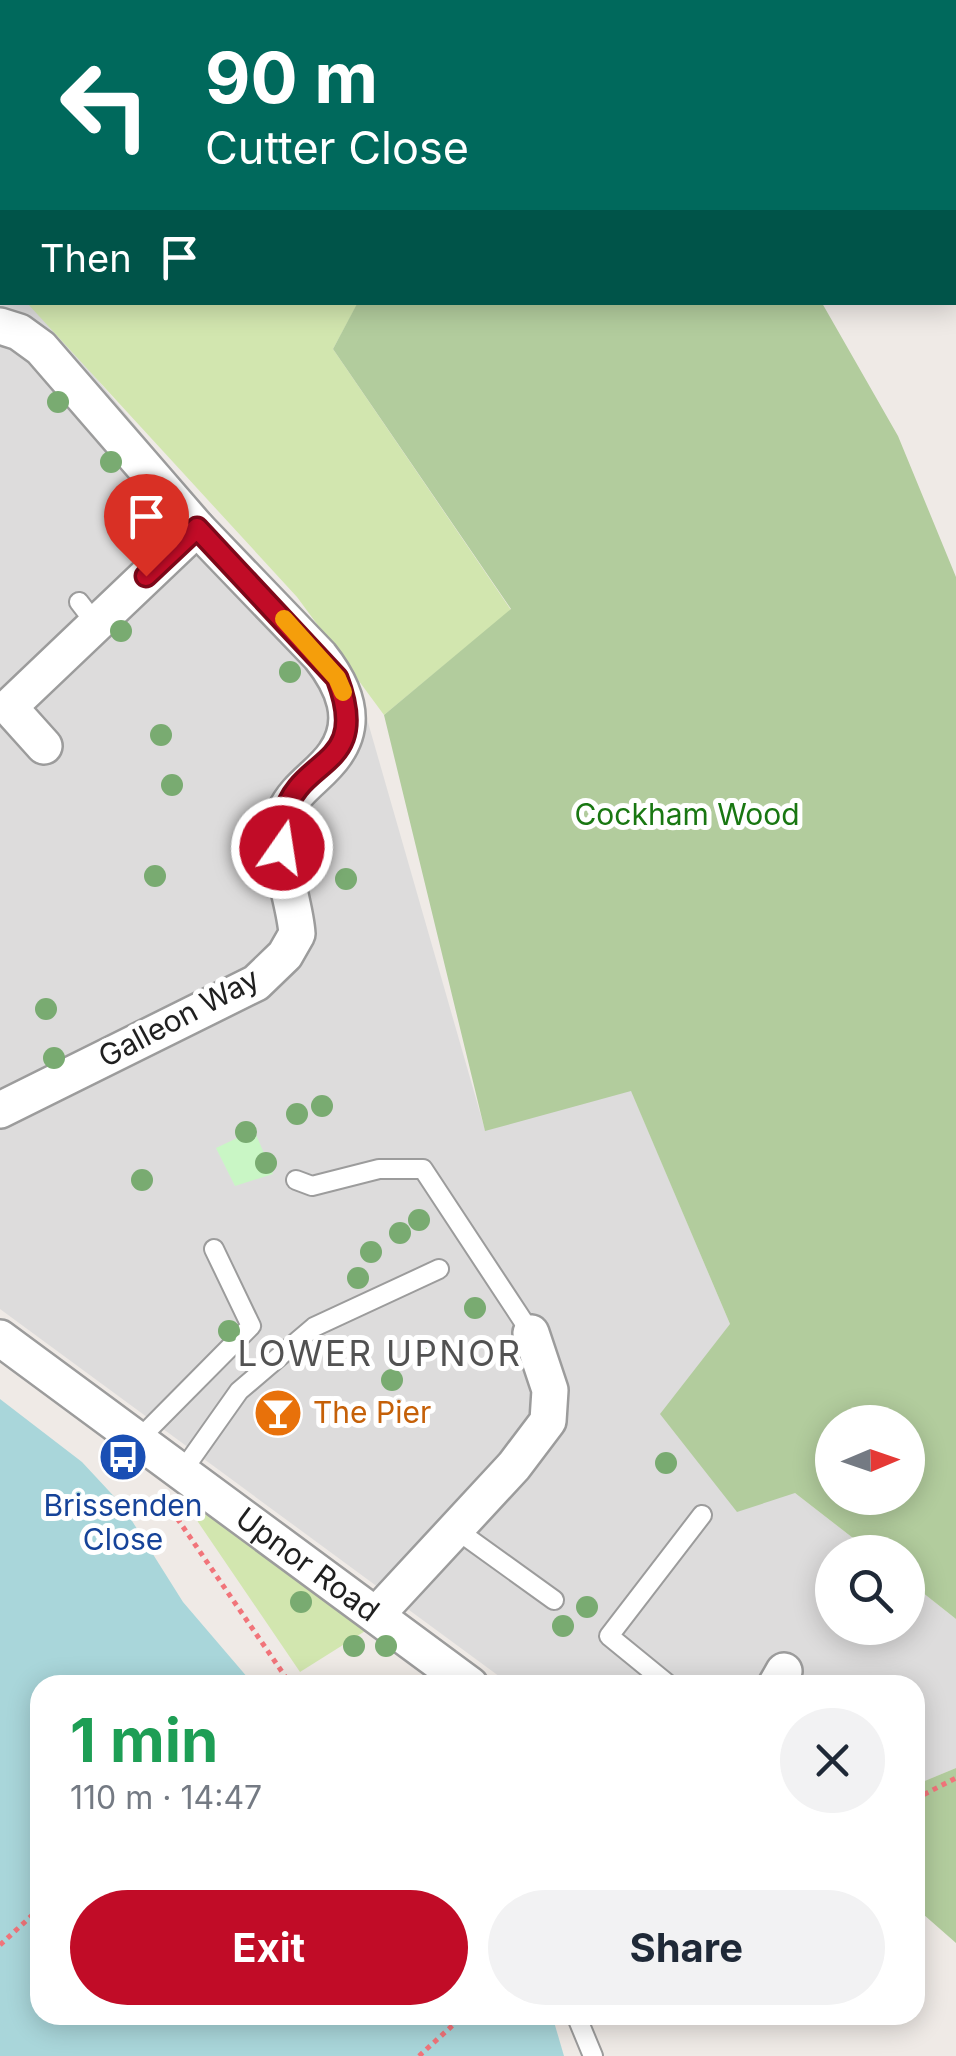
<!DOCTYPE html>
<html lang="en">
<head>
<meta charset="utf-8">
<style>
  body { margin:0; font-family:Inter,sans-serif; background:#f2f2f3; color:#1f2937; height:100vh; display:flex; flex-direction:column; font-size:38px; white-space:nowrap }
  * { box-sizing:border-box; margin:0 }
  p { font-size:32px; color:#747a83 }
  .icon { flex:none; width:55px; height:55px; fill:none; stroke:currentColor; stroke-width:2; stroke-linecap:round; stroke-linejoin:round }
  .map { position:relative; flex:1; overflow:hidden }
  .details { position:absolute; left:30px; top:1675px; width:895px; height:350px; display:flex; flex-direction:column; background:#fff; border-radius:30px; box-shadow:0 5px 25px #0003 }
  .details>* { flex:none }
  .banner { position:absolute; left:0px; top:0px; width:958px; height:305px; box-shadow:0 5px 25px #0003; background:#00695c; color:#fff; overflow:hidden }
  .needle { width:65px; rotate:88deg }
  .tools { position:absolute; left:815px; top:1405px; display:grid; gap:20px }
  .tools a { display:grid; place-items:center; width:110px; height:110px; border-radius:50%; background:#fff; box-shadow:0 5px 25px #0003; font-size:50px }
  .pin { position:absolute; display:grid; place-items:center; width:85px; height:85px; color:#fff; margin:-102px -42px; border-radius:50% 50% 50% 0; rotate:-45deg; box-shadow:0 0 10px #0007 }
  .pin .icon { rotate:45deg }
  .me { position:absolute; width:110px; margin:-55px; rotate:13deg; stroke-linejoin:round; filter:drop-shadow(0 0 8px #0008) }
  .turn { display:flex; align-items:center; gap:35px; height:210px; padding:0 40px; font-size:45px }
  .turn .icon { width:130px; height:130px; stroke-width:2.5 }
  .turn b { display:block; font-size:70px; line-height:85px }
  .then { display:flex; align-items:center; height:95px; padding:0 40px; background:#0003; gap:20px; font-size:38px }
  .round { display:grid; place-items:center; flex:none; width:105px; height:105px; border-radius:52px; background:#f2f2f3 }
  .head { display:flex; align-items:center; justify-content:space-between; height:170px; padding:0 40px }
  h1 { font-size:60px; font-weight:700; line-height:75px; color:#1e9e55 }
  .primary-button { display:flex; gap:20px; margin-top:auto; padding:20px 40px }
  .primary-button a { flex:1; height:115px; border-radius:60px; background:#c10c27; color:#fff; font-size:40px; font-weight:700; line-height:115px; text-align:center }
  .primary-button a+a { background:#f2f2f3; color:#1f2937 }
  .map>svg:first-child { display:block }
</style>
</head>
<body>
<div class="map">
<svg width="956" height="2056" viewBox="0 0 956 2056">
  <rect width="100%" height="100%" fill="#efeae6"/>
  <path fill="#dddcdc" d="M 0,0 L 250,0 L 2,2 L 2,302 L 123,303 L 91,372 L 361,698 L 485,1130 L 631,1090 L 730,1324 L 795,1493 L 871,1552 L 832,1552 L 832,1628 L 908,1628 L 908,1581 L 956,1619 L 956,1768 L 915,1785 L 915,1685 L 511,1685 L 0,1309 Z"/>
  <path fill="#d2e6af" d="M 257,0 L 956,0 L 956,43 L 955,2 Z
    M 27,303 L 358,303 L 333,349 L 511,610 L 384,715 L 297,597 Z
    M 189,1492 L 370,1628 L 300,1672 L 198,1522 Z"/>
  <path fill="#b2cc9d" fill-rule="evenodd" d="M 358,302 L 822,303 L 898,436 L 956,577 L 956,1619 L 908,1581 L 908,1552 L 871,1552 L 795,1493 L 737,1512 L 660,1414 L 730,1324 L 631,1091 L 485,1131 L 384,715 L 511,609 L 333,349 ZM 832,1422 L 908,1422 L 908,1498 L 832,1498 Z
    M 956,1768 L 956,1943 L 915,1907 L 915,1785 Z"/>
  <path fill="#c9f6c5" d="M 254,1130 L 273,1174 L 235,1186 L 216,1148 Z"/>
  <path fill="#a9d6da" d="M 0,1399 L 82,1462 L 122,1505 L 183,1602 L 254,1685 L 40,1685 L 40,2015 L 552,2015 L 564,2056 L 0,2056 Z"/>
  <g fill="none" stroke-linecap="round" stroke-linejoin="round">
    <g stroke="#9c9c9c" stroke-width="22">
      <path id="lane" d="M 79,602 L 96,624
        M 296,1180 L 312,1186 L 379,1169 L 423,1169 L 531,1333
        M 136,1442 L 251,1326 L 214,1249
        M 181,1473 L 239,1391 L 314,1327 L 439,1269
        M 454,1528 L 554,1600
        M 669,1685 L 609,1636 L 702,1515
        M 576,2015 L 593,2056"/>
    </g>
    <g stroke="#9c9c9c" stroke-width="40">
      <g id="street">
        <path d="M 0,326 L 19,332 L 41,348 L 197,528 L 320,656 C 343,685 359,720 335,754 C 321,775 296,787 285,812 C 271,847 295,898 297,934 L 285,955 L 256,983 L 0,1110"/>
        <path d="M 44,746 L 9,707 L 197,528"/>
        <path id="s1" d="M 0,1338 L 470,1685"/>
        <path d="M 376,1615 L 514,1466 L 548,1421 L 550,1390 L 531,1333"/>
        <path d="M 776,1685 L 784,1671"/>
      </g>
    </g>
    <path stroke="#f1747a" stroke-width="5" stroke-dasharray="5 5" stroke-linecap="butt" d="M 0,229 L 2,229
      M 166,1502 L 291,1685
      M 915,1799 L 956,1778
      M 0,1945 L 40,1908
      M 419,2056 L 464,2015"/>
    <use href="#lane" stroke="#fff" stroke-width="18"/>
    <use href="#street" stroke="#fff" stroke-width="35"/>
  </g>
  <g fill="#79ab71">
    <circle cx="58" cy="402" r="11"/>
    <circle cx="111" cy="462" r="11"/>
    <circle cx="121" cy="631" r="11"/>
    <circle cx="290" cy="672" r="11"/>
    <circle cx="161" cy="735" r="11"/>
    <circle cx="172" cy="785" r="11"/>
    <circle cx="155" cy="876" r="11"/>
    <circle cx="346" cy="879" r="11"/>
    <circle cx="46" cy="1009" r="11"/>
    <circle cx="54" cy="1058" r="11"/>
    <circle cx="322" cy="1106" r="11"/>
    <circle cx="297" cy="1114" r="11"/>
    <circle cx="246" cy="1132" r="11"/>
    <circle cx="266" cy="1163" r="11"/>
    <circle cx="142" cy="1180" r="11"/>
    <circle cx="419" cy="1220" r="11"/>
    <circle cx="400" cy="1233" r="11"/>
    <circle cx="371" cy="1252" r="11"/>
    <circle cx="358" cy="1278" r="11"/>
    <circle cx="475" cy="1308" r="11"/>
    <circle cx="229" cy="1331" r="11"/>
    <circle cx="425" cy="1347" r="11"/>
    <circle cx="392" cy="1380" r="11"/>
    <circle cx="666" cy="1463" r="11"/>
    <circle cx="301" cy="1602" r="11"/>
    <circle cx="587" cy="1607" r="11"/>
    <circle cx="563" cy="1626" r="11"/>
    <circle cx="354" cy="1646" r="11"/>
    <circle cx="386" cy="1646" r="11"/>
  </g>
  <g fill="none" stroke-linecap="round" stroke-linejoin="round">
    <g stroke="#7d0819" stroke-width="25">
      <path id="route" d="M 146,576 L 197,528 L 337,678 C 372,770 299,755 284,816 C 282,826 283,838 282,848"/>
    </g>
    <use href="#route" stroke="#c10c27" stroke-width="18"/>
    <path stroke="#f59e0b" stroke-width="18" d="M 284,619 L 337,678 L 343,692"/>
  </g>
  <defs>
    <g id="bar-disc" transform="scale(2.5)"><circle r="9.5" fill="#e8710a" stroke="#fff"/><path d="M-6-5H6L.8 .8V4.5H3.5V6h-7V4.5H-.8V.8Z" fill="#fff"/></g>
    <g id="bus-disc" transform="scale(2.5)"><circle r="9.5" fill="#1a4fb4" stroke="#fff"/><path d="M-5-6H5V4H4V6H2V4H-2V6H-4V4H-5ZM-3.5-4V0h7V-4ZM-3.5 1.2v1.5H-2V1.2ZM2 1.2v1.5H3.5V1.2Z" fill="#fff"/></g>
  </defs>
  <g fill-rule="evenodd">
    <use href="#bar-disc" x="278" y="1413"/>
    <use href="#bus-disc" x="123" y="1457"/>
  </g>
  <g text-anchor="middle" stroke-width="10" stroke-linejoin="round" paint-order="stroke">
    <g font-size="30" fill="#197712" stroke="#fff">
      <text x="687" y="825">Cockham Wood</text>
    </g>
    <g font-size="30" fill="#1f1f1f" stroke="#fff">
      <text transform="translate(179 1018) rotate(-28)" y="10">Galleon Way</text>
      <text dy="10" stroke="none"><textPath href="#s1" startOffset="382">Upnor Road</textPath></text>
    </g>
    <g font-size="30" fill="#c56008" stroke="#fff" text-anchor="start">
      <text x="313" y="1423">The Pier</text>
    </g>
    <g font-size="30" fill="#164399" stroke="#fff">
      <text x="123" y="1516">Brissenden<tspan x="123" dy="34">Close</tspan></text>
    </g>
    <g font-size="35" letter-spacing="2.5" fill="#525252" stroke="#fff">
      <text x="380" y="1366">LOWER UPNOR</text>
    </g>
  </g>
</svg>
<div class="tools">
<a><svg class="needle" viewBox="-14 -14 28 28"><path d="M0-13l5 13h-10z" fill="#e53935"/><path d="M0 13l5-13h-10z" fill="#747a83"/></svg></a>
<a><svg class="icon" aria-label="search" viewBox="0 0 24 24"><circle cx="10" cy="10" r="6"/><path d="M15 15l6 6"/></svg></a>
</div>
<div class="pin" style="left:146px;top:576px;background:#d93025"><svg class="icon" aria-label="arrive" viewBox="0 0 24 24"><path d="M6 21V4h12l-3 4 3 4H6"/></svg></div>
<svg class="me" style="left:282px;top:848px" viewBox="-20 -20 40 40"><circle r="17" fill="#c10c27" stroke="#fff" stroke-width="3"/><path d="M0-11L8 9 0 5-8 9z" fill="#fff"/></svg>
<div class="banner">
<div class="turn"><svg class="icon" aria-label="left" viewBox="0 0 24 24"><path d="M17 20v-9H6M10 6l-5 5 5 5"/></svg><div><b>90 m</b>Cutter Close</div></div>
<div class="then">Then<svg class="icon" aria-label="arrive" viewBox="0 0 24 24"><path d="M6 21V4h12l-3 4 3 4H6"/></svg></div>
</div>
<section class="details">
<div class="head"><div><h1>1 min</h1><p>110 m · 14:47</p></div><a class="round"><svg class="icon" aria-label="close" viewBox="0 0 24 24"><path d="M6 6l12 12M18 6L6 18"/></svg></a></div>
<div class="primary-button"><a>Exit</a><a>Share</a></div>
</section>
</div>
</body>
</html>
